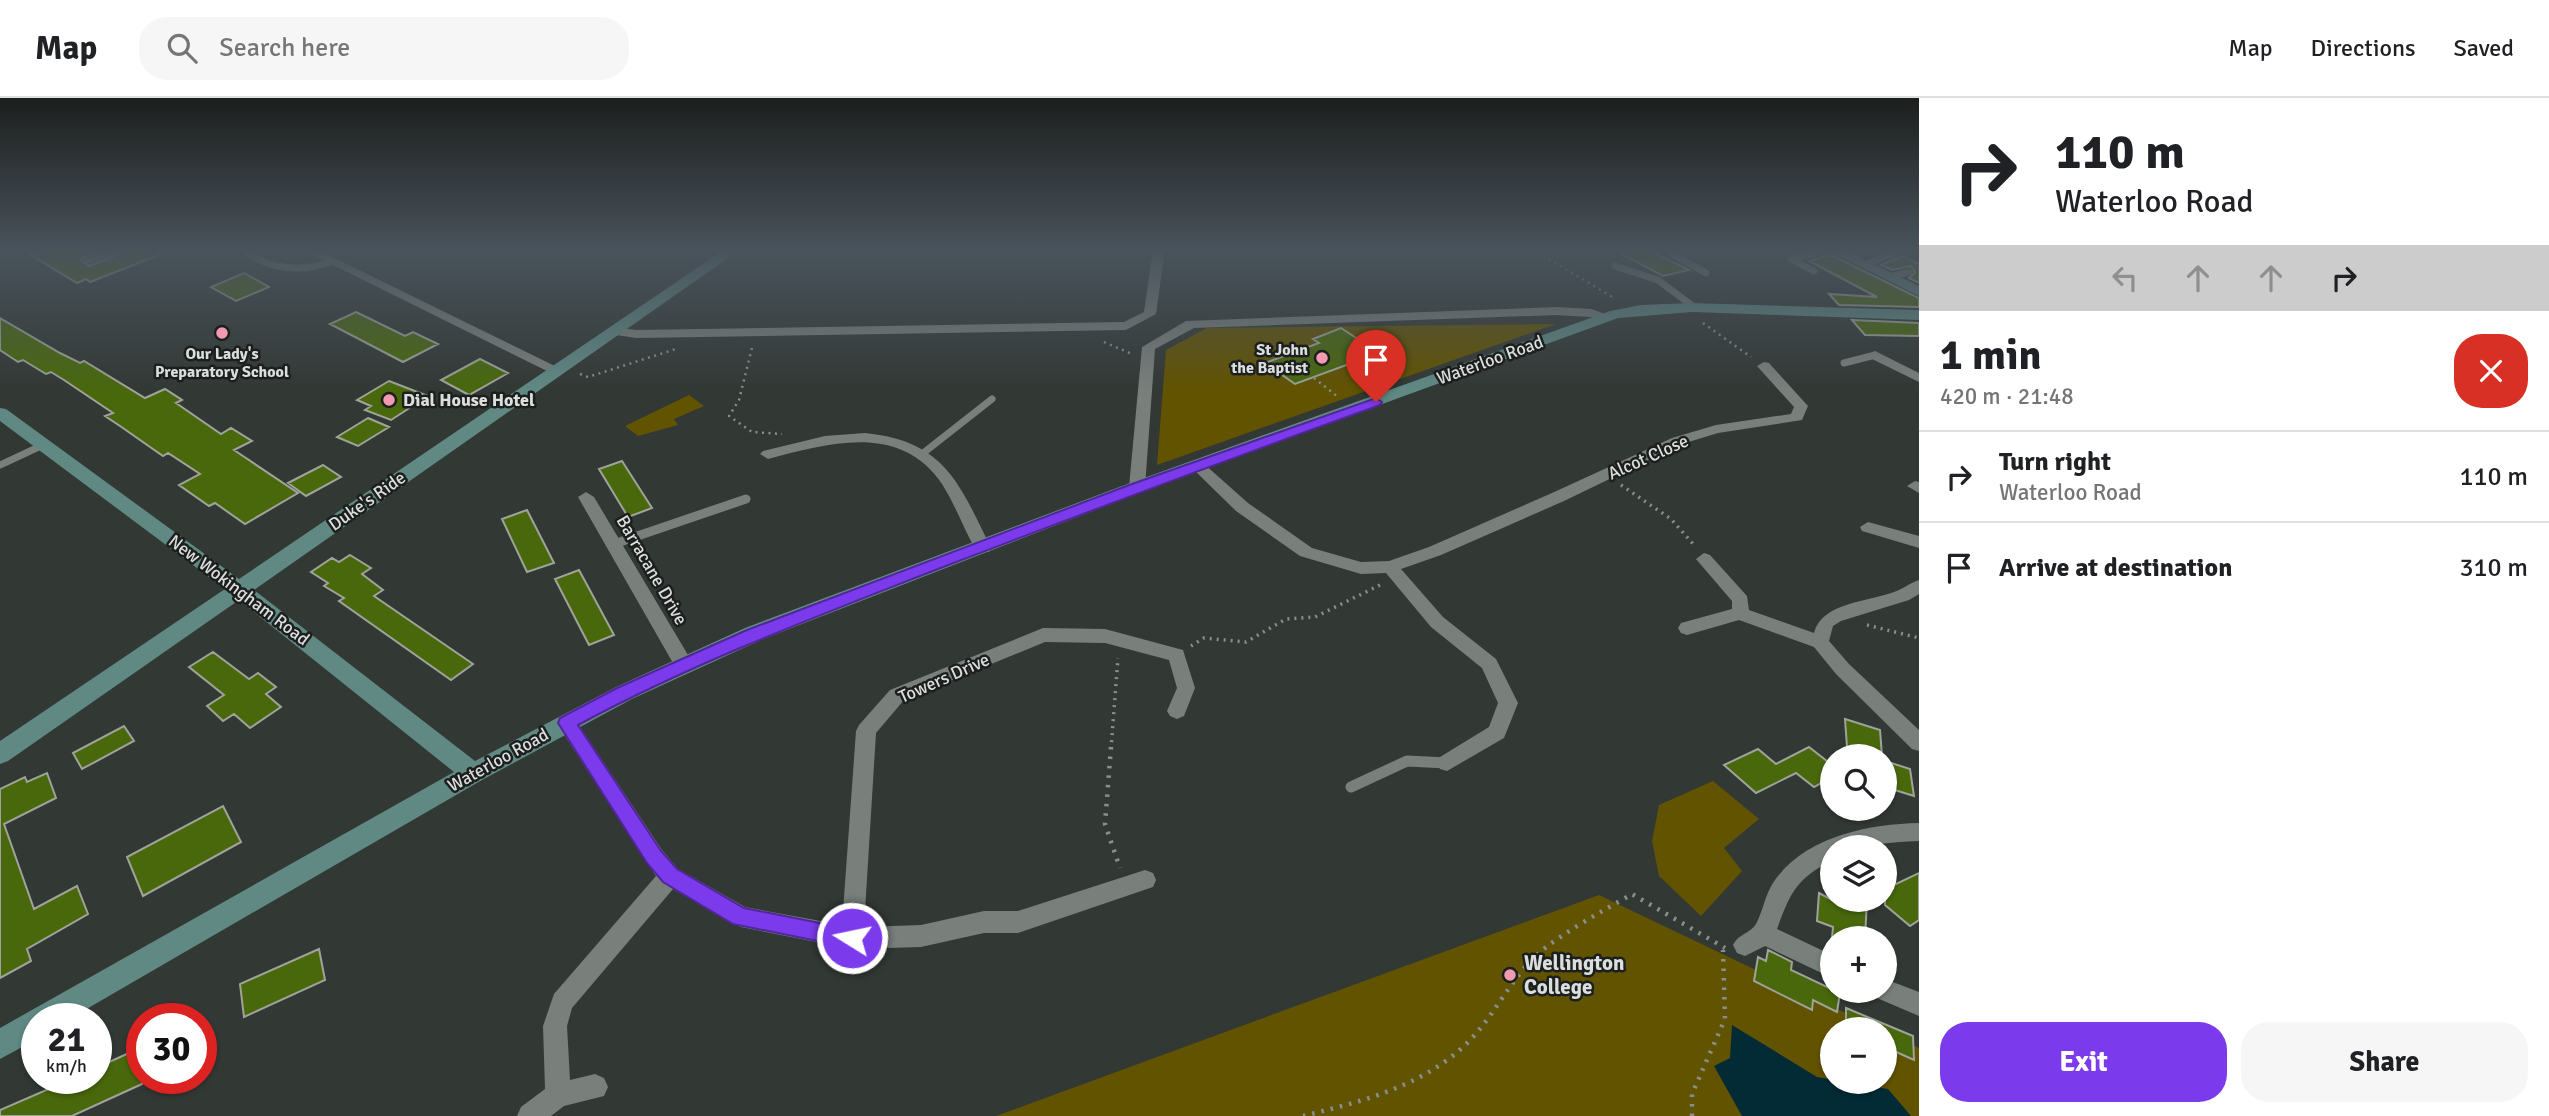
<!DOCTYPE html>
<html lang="en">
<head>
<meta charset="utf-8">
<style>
  body { margin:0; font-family:Signika,sans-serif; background:#f6f6f6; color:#202124; height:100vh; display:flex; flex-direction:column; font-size:26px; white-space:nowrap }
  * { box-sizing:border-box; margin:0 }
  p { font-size:23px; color:#757577 }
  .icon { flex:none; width:38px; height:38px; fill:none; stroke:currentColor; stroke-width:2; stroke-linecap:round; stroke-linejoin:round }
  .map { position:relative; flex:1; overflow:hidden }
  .side { display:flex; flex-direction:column; background:#fff; width:630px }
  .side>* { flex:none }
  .guide { background:#fff; color:#202124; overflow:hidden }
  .fabs { position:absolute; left:1820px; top:646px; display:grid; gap:14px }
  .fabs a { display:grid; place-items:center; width:77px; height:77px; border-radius:50%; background:#fff; box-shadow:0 2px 5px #0004; font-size:35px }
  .speed { position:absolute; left:21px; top:905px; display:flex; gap:14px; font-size:35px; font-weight:700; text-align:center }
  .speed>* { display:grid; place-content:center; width:91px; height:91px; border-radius:50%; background:#fff; box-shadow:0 2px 5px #0004; line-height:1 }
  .speed small { font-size:18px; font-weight:400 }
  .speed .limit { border:10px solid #d22; background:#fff; color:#111 }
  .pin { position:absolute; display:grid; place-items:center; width:60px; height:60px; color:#fff; margin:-72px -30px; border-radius:50% 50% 50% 0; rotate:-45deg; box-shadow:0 0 7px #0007 }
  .pin .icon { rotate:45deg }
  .me { position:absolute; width:77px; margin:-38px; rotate:280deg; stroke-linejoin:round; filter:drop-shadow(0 0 5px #0008) }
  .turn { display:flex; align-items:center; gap:24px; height:147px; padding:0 21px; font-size:32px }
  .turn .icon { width:91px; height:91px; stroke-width:2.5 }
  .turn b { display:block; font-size:49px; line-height:60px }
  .lanes { display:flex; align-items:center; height:66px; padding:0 21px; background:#0003; justify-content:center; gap:35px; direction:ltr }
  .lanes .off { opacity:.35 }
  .round { display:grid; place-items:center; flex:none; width:74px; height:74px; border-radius:28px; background:#f6f6f6 }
  .headline { display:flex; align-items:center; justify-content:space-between; height:119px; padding:0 21px }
  h1 { font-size:42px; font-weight:700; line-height:52px }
  .primary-button { display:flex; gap:14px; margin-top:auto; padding:14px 21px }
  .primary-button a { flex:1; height:80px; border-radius:28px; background:#7c3aed; color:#fff; font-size:28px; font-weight:700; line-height:80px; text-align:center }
  .primary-button a+a { background:#f6f6f6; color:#202124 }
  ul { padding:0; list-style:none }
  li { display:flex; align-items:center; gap:21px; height:91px; padding:0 21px; border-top:2px solid #e0e0e0 }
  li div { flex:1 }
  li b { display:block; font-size:26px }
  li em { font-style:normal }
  header { display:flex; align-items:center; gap:42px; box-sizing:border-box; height:98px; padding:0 35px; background:#fff; border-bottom:2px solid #e0e0e0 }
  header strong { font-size:33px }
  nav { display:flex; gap:38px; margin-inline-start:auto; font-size:24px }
  .search { width:490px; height:63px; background:#f6f6f6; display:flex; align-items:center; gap:18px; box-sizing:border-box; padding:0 24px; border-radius:28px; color:#757577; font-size:26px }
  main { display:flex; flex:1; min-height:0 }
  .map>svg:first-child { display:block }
</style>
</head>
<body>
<header>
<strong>Map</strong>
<div class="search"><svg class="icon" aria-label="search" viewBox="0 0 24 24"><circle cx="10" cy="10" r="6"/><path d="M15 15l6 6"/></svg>Search here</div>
<nav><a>Map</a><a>Directions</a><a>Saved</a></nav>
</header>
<main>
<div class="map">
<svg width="1919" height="1018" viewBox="0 0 1919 1018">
  <rect width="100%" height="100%" fill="#323834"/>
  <path fill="#625301" d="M 1556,226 L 1157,367 L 1166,252 L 1207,230 Z
    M 689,297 L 704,308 L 674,321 L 678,327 L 638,338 L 625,328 Z
    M 1713,683 L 1759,721 L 1724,750 L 1742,773 L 1701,818 L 1659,778 L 1652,743 L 1659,707 Z
    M 1599,797 L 1879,931 L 1832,931 L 1832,984 L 1885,984 L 1885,934 L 1919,950 L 1919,1018 L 996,1018 Z"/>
  <path fill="#022b36" d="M 1732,927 L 1817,979 L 1888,991 L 1911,1018 L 1742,1018 L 1714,968 L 1730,960 Z"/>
  <path fill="#49680c" stroke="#9fa39b" stroke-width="2" d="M 48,151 L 105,151 L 80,161 L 89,168 L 132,151 L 172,152 L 90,184 L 86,181 L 77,185 L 31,157 Z
    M 1612,151 L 1646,151 L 1689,172 L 1663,178 Z
    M 1831,157 L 1919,200 L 1919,209 L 1839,207 L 1829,196 L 1877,199 L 1809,163 Z
    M 1902,158 L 1919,166 L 1919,185 L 1909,180 L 1915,175 L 1911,168 L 1892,172 L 1881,167 Z
    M 244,175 L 269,189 L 236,203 L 211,189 Z
    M 356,214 L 405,238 L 413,234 L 438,246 L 403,264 L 330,226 Z
    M 0,220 L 60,255 L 80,265 L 84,263 L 145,300 L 165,291 L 182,302 L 176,305 L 221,336 L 231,330 L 252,343 L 234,352 L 298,395 L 245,426 L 215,405 L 209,408 L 179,387 L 200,376 L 168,355 L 163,358 L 120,328 L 105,318 L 113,315 L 64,282 L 51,274 L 46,276 L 23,262 L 18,264 L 0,252 Z
    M 1852,222 L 1919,225 L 1919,238 L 1865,237 Z
    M 1341,230 L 1379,255 L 1295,286 L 1265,265 L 1319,245 L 1313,241 Z
    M 480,261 L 508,275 L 469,297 L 441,282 Z
    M 389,283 L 428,298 L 391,322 L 365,312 L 371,308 L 357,302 Z
    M 368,320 L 389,329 L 358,348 L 337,339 Z
    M 622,363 L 652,410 L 628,419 L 599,371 Z
    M 323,367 L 341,379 L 306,398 L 288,385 Z
    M 527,412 L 554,465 L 527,474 L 502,421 Z
    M 350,457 L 371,470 L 362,476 L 383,492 L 374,498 L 473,566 L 451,582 L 339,503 L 344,500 L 324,488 L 328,485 L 311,474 L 332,460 L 339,464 Z
    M 579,472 L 614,537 L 589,547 L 555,481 Z
    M 213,554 L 249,581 L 258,575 L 276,589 L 266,596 L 281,609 L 250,630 L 234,616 L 223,623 L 207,608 L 224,597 L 189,569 Z
    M 1845,621 L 1880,632 L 1882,658 L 1847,649 Z
    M 124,628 L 134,643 L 82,671 L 73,655 Z
    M 1809,649 L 1832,667 L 1832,679 L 1814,689 L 1796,675 L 1756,695 L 1724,667 L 1758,651 L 1776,666 Z
    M 1885,663 L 1910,671 L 1914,698 L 1885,689 Z
    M 47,675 L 56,700 L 4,726 L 34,811 L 77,788 L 88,816 L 27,851 L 31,863 L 0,880 L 0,691 L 25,679 L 27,684 Z
    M 223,708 L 241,744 L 143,798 L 127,759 Z
    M 1919,775 L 1919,822 L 1910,828 L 1885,807 L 1885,777 L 1896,786 Z
    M 1819,795 L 1832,802 L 1867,802 L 1865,840 L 1832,840 L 1833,829 L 1817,823 Z
    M 319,851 L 325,882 L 244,919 L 240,886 Z
    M 1768,852 L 1792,864 L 1791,872 L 1840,895 L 1837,914 L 1813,902 L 1812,912 L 1754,883 L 1758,859 L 1766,863 Z
    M 1846,910 L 1913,938 L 1914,962 L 1885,949 L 1885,931 L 1846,931 Z
    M 142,949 L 142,986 L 72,1018 L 0,1018 L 0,1012 L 74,980 L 96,980 L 96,970 Z"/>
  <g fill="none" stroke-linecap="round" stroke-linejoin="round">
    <path stroke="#8a8f8c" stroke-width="2.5" stroke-dasharray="2 4.5" stroke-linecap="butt" d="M 1532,151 L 1614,200
      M 1703,225 L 1751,259
      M 1104,244 L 1132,256
      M 752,250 L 739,302 L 729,318 L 752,334 L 782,336
      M 580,276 L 588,279 L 676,251
      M 1314,280 L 1338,299"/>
    <path stroke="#8a8f8c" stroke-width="3.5" stroke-dasharray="2 5" stroke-linecap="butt" d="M 1621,387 L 1671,421 L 1695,448
      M 1867,527 L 1919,540
      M 1191,548 L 1204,540 L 1246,544 L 1286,521 L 1315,519 L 1380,487
      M 1111,651 L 1118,560"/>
    <path stroke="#8a8f8c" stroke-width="4.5" stroke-dasharray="2.5 7" stroke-linecap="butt" d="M 1111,649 L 1105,726 L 1120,770
      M 1303,1018 C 1351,1006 1401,994 1443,965 C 1485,936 1495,905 1526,868 C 1546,843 1603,813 1632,796 L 1725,850
      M 1692,1018 L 1692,996 L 1725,921 L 1723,852"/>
    <path stroke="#79807c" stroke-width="7" d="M 248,151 L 247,155 C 275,173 303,174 333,163
      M 1688,151 L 1670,155 L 1706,175
      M 1615,168 L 1658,182 L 1694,209
      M 1814,173 L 1791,161 L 1830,151
      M 1890,179 L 1909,174
      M 1844,265 L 1875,257
      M 922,356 L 992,301
      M 0,367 L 43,347"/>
    <path stroke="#79807c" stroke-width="9" d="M 611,447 L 746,401"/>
    <path stroke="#79807c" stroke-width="11" d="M 1351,689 L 1407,663 L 1447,665"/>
    <path fill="#79807c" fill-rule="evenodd" d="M 112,151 L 129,151 L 88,166 L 82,162 Z
      M 301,151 L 316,151 L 563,272 L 556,276 L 551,275 Z
      M 1153,151 L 1165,151 L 1156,216 L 1126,232 L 636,240 L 610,236 L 608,233 L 615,229 L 636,232 L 1124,224 L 1144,214 Z
      M 1681,151 L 1698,151 L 1692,155 Z
      M 1896,151 L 1912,151 L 1868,169 L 1858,166 Z
      M 1556,209 L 1592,211 L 1612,219 L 1606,223 L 1591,219 L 1556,217 L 1194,230 L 1155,251 L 1145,389 L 1137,394 L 1129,389 L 1142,249 L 1186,223 Z
      M 1875,253 L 1919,275 L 1919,284 L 1870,260 L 1868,257 Z
      M 1764,264 L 1769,265 L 1808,308 L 1802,322 L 1718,335 L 1682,346 L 1564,403 L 1441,457 L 1401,471 L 1443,519 L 1496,561 L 1518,605 L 1504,640 L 1447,673 L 1440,671 L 1437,665 L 1440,659 L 1489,629 L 1498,605 L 1482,570 L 1431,529 L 1386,475 L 1361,476 L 1300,458 L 1236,413 L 1190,368 L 1193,365 L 1203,365 L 1248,405 L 1312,450 L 1361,464 L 1389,463 L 1429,449 L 1552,395 L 1672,340 L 1716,327 L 1791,316 L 1794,309 L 1757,268 Z
      M 865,335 C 945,343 959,385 991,450 L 989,454 L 977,454 C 964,432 956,408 942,386 C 900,324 829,345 768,361 L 760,356 L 763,353 L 825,338 Z
      M 1915,383 L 1919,384 L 1919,395 L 1907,388 Z
      M 586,394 L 594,399 L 691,562 L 693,567 L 691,572 L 677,572 L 578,399 Z
      M 1868,424 L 1919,438 L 1919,450 L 1862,433 L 1860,429 Z
      M 1704,455 L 1710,457 L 1747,498 L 1749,512 L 1814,535 C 1822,504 1868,504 1894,494 C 1903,491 1910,485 1919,482 L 1919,496 L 1909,502 L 1841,523 L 1833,528 L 1829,543 L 1849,566 L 1919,632 L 1919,653 L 1912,651 L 1836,576 L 1814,549 L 1739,522 L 1687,537 L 1681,535 L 1678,530 L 1681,525 L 1732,511 L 1732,503 L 1696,461 Z
      M 1043,530 L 1105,531 L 1183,552 L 1195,590 L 1184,618 L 1177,621 L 1170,618 L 1167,613 L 1177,590 L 1169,562 L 1105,545 L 1045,544 L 904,602 L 876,635 L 864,829 L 921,827 L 984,813 L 1018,813 L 1145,772 L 1153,775 L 1156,782 L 1153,789 L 1018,835 L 984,835 L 921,849 L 852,851 L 741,829 L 673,791 L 572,910 L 567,928 L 570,982 L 595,976 L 604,980 L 608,989 L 604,998 L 564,1008 L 551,1018 L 517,1018 L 521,1009 L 545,991 L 543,928 L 554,896 L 656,778 L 560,630 L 557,625 L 560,620 L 567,617 L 574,620 L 662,752 L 678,771 L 745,809 L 842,827 L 856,633 L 859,627 L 890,592 Z
      M 1919,725 L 1919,743 C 1889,744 1862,749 1832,749 L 1832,762 C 1796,782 1791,793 1777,831 L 1832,857 L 1832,880 L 1765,848 L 1745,858 L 1737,855 L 1733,847 C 1738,836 1751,835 1756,826 C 1763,813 1765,797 1773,785 C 1803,739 1868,726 1919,725 Z
      M 1885,881 L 1919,894 L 1919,918 L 1877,900 L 1873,892 L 1885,892 Z"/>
    <path fill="#608984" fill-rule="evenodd" d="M 725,151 L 741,151 L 254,492 L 475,663 L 616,589 L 745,530 L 1130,385 L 1610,213 L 1641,207 L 1692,205 L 1919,212 L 1919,222 L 1692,214 L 1618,220 L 1144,393 L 761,542 L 632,601 L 482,682 L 71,920 L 37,920 L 37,941 L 0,961 L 0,930 L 454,674 L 239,502 L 8,663 L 0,666 L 0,643 L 225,491 L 0,323 L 0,310 L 6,311 L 239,481 Z
      M 1825,151 L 1842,151 L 1919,188 L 1919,198 Z"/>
  </g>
  <linearGradient id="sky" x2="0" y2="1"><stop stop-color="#1c1f1d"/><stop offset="0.52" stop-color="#49535c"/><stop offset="1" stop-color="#49535c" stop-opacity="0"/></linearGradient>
  <rect width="1919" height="293" fill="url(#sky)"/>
  <path fill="#7c3aed" stroke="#51269a" stroke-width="2" d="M 1376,300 L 1382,304 L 1380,307 C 1232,360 1084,415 938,471 C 815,519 693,565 578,627 L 661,753 L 677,771 L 744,810 L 860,833 L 863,840 L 860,847 L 852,850 L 733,826 L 663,784 L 647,765 L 558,625 L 560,620 L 617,590 L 747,532 L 1132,386 Z"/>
  <g fill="#f19ab1" stroke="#1c1f1d" stroke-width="2.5">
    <circle cx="222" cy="235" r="7"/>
    <circle cx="1322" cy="260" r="7"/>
    <circle cx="389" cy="302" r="7"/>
    <circle cx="1510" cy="877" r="7"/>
  </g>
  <g text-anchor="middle" stroke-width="5" stroke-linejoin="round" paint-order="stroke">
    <g font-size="16" font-weight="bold" fill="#dadedc" stroke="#1c1f1d" text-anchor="end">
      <text x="1308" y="257">St John<tspan x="1308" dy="18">the Baptist</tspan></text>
      <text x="222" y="261" text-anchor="middle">Our Lady's<tspan x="222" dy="18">Preparatory School</tspan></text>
    </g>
    <g font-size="18" fill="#dadedc" stroke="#1c1f1d">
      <text transform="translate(1490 262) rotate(-20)" y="6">Waterloo Road</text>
      <text transform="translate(1648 359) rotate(-24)" y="6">Alcot Close</text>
      <text transform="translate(367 403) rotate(-35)" y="6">Duke's Ride</text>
      <text transform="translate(652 472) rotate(60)" y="6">Barracane Drive</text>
      <text transform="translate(239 492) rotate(37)" y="6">New Wokingham Road</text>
      <text transform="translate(944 580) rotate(-24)" y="6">Towers Drive</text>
      <text transform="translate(498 662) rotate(-29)" y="6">Waterloo Road</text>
    </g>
    <g font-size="18" font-weight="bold" fill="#dadedc" stroke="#1c1f1d" text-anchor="start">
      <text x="403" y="308">Dial House Hotel</text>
    </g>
    <g font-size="21" font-weight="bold" fill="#dadedc" stroke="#1c1f1d" text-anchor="start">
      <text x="1524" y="872">Wellington<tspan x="1524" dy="24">College</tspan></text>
    </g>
  </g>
</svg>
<div class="fabs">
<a><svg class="icon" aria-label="search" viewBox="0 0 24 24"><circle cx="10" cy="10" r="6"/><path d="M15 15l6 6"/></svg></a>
<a><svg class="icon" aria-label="layers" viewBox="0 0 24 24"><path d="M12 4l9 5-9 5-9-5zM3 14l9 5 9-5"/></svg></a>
<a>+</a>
<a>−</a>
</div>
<div class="speed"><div>21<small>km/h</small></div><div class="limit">30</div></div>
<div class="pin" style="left:1376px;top:304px;background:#d93025"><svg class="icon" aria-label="arrive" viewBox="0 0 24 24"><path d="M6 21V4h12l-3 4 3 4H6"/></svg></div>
<svg class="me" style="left:852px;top:840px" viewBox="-20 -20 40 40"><circle r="17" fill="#7c3aed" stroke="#fff" stroke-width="3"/><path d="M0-11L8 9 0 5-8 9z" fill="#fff"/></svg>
</div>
<section class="side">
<div class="guide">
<div class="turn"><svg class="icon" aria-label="right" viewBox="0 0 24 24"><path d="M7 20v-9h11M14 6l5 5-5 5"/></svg><div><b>110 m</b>Waterloo Road</div></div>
<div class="lanes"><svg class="icon off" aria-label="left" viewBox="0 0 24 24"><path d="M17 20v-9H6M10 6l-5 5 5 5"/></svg><svg class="icon off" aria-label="ahead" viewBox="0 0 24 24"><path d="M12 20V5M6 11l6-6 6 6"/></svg><svg class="icon off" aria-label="ahead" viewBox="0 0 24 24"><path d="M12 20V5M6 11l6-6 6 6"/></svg><svg class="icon" aria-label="right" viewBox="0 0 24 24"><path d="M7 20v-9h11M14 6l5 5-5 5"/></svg></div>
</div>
<div class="headline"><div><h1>1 min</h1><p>420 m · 21:48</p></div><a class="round" style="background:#d93025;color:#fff"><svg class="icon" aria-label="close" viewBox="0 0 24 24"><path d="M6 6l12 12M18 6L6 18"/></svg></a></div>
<ul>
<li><svg class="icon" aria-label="right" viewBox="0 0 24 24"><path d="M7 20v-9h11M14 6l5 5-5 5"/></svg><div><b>Turn right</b><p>Waterloo Road</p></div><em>110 m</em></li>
<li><svg class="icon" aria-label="arrive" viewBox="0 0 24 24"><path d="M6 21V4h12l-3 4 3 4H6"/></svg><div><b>Arrive at destination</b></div><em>310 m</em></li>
</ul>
<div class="primary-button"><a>Exit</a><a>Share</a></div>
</section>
</main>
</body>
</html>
